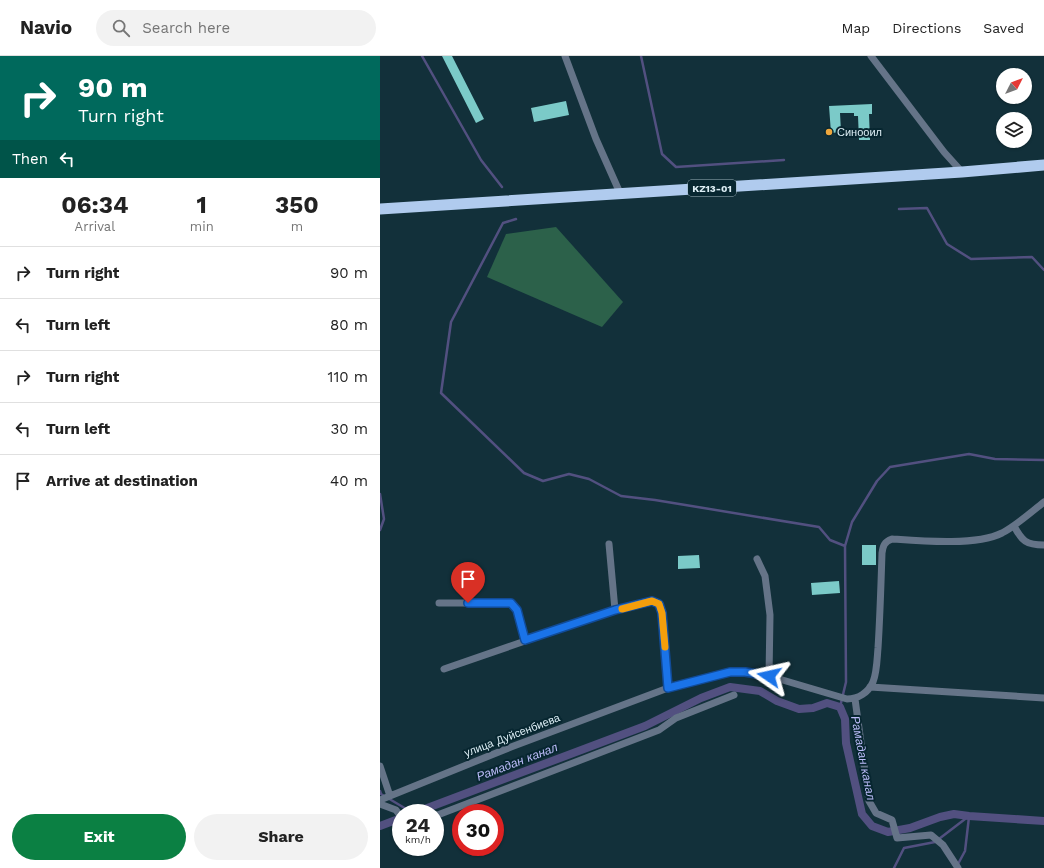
<!DOCTYPE html>
<html lang="en">
<head>
<meta charset="utf-8">
<style>
  body { margin:0; font-family:"Work Sans",sans-serif; background:#f2f2f2; color:#222; height:100vh; display:flex; flex-direction:column; font-size:15px; white-space:nowrap }
  * { box-sizing:border-box; margin:0 }
  p { font-size:13px; color:#767676 }
  .icon { flex:none; width:22px; height:22px; fill:none; stroke:currentColor; stroke-width:2; stroke-linecap:round; stroke-linejoin:round }
  .map { position:relative; flex:1; overflow:hidden }
  .drawer { display:flex; flex-direction:column; background:#fff; width:380px }
  .drawer>* { flex:none }
  .top-card { background:#00695c; color:#fff; overflow:hidden }
  .needle { width:26px; rotate:48deg }
  .controls { position:absolute; left:616px; top:12px; display:grid; gap:8px }
  .controls a { display:grid; place-items:center; width:36px; height:36px; border-radius:50%; background:#fff; box-shadow:0 1px 3px #0004; font-size:20px }
  .speed { position:absolute; left:12px; top:748px; display:flex; gap:8px; font-size:20px; font-weight:700; text-align:center }
  .speed>* { display:grid; place-content:center; width:52px; height:52px; border-radius:50%; background:#fff; box-shadow:0 1px 3px #0004; line-height:1 }
  .speed small { font-size:10px; font-weight:400 }
  .speed .limit { border:6px solid #d22; background:#fff; color:#111 }
  .pin { position:absolute; display:grid; place-items:center; width:34px; height:34px; color:#fff; margin:-41px -17px; border-radius:50% 50% 50% 0; rotate:-45deg; box-shadow:0 0 4px #0007 }
  .pin .icon { rotate:45deg }
  .me { position:absolute; width:44px; margin:-22px; rotate:281deg; stroke-linejoin:round; filter:drop-shadow(0 0 3px #0008) }
  .turn { display:flex; align-items:center; gap:14px; height:84px; padding:0 12px; font-size:18px }
  .turn .icon { width:52px; height:52px; stroke-width:2.5 }
  .turn b { display:block; font-size:28px; line-height:34px }
  .then { display:flex; align-items:center; height:38px; padding:0 12px; background:#0003; gap:8px; font-size:15px }
  .eta { display:flex; justify-content:space-evenly; align-items:center; height:68px; text-align:center }
  .eta b { font-size:24px; font-weight:700; line-height:28px }
  .action { display:flex; gap:8px; margin-top:auto; padding:8px 12px }
  .action a { flex:1; height:46px; border-radius:24px; background:#0b8043; color:#fff; font-size:16px; font-weight:700; line-height:46px; text-align:center }
  .action a+a { background:#f2f2f2; color:#222 }
  ul { padding:0; list-style:none }
  li { display:flex; align-items:center; gap:12px; height:52px; padding:0 12px; border-top:1px solid #e0e0e0 }
  li div { flex:1 }
  li b { display:block; font-size:15px }
  li em { font-style:normal }
  header { display:flex; align-items:center; gap:24px; box-sizing:border-box; height:56px; padding:0 20px; background:#fff; border-bottom:1px solid #e0e0e0 }
  header strong { font-size:19px }
  nav { display:flex; gap:22px; margin-inline-start:auto; font-size:14px }
  .search { width:280px; height:36px; background:#f2f2f2; display:flex; align-items:center; gap:10px; box-sizing:border-box; padding:0 14px; border-radius:22px; color:#767676; font-size:15px }
  main { display:flex; flex:1; min-height:0 }
  .map>svg:first-child { display:block }
</style>
</head>
<body>
<header>
<strong>Navio</strong>
<div class="search"><svg class="icon" aria-label="search" viewBox="0 0 24 24"><circle cx="10" cy="10" r="6"/><path d="M15 15l6 6"/></svg>Search here</div>
<nav><a>Map</a><a>Directions</a><a>Saved</a></nav>
</header>
<main>
<section class="drawer">
<div class="top-card">
<div class="turn"><svg class="icon" aria-label="right" viewBox="0 0 24 24"><path d="M7 20v-9h11M14 6l5 5-5 5"/></svg><div><b>90 m</b>Turn right</div></div>
<div class="then">Then<svg class="icon" aria-label="left" viewBox="0 0 24 24"><path d="M17 20v-9H6M10 6l-5 5 5 5"/></svg></div>
</div>
<div class="eta">
<div><b>06:34</b><p>Arrival</p></div>
<div><b>1</b><p>min</p></div>
<div><b>350</b><p>m</p></div>
</div>
<ul>
<li><svg class="icon" aria-label="right" viewBox="0 0 24 24"><path d="M7 20v-9h11M14 6l5 5-5 5"/></svg><div><b>Turn right</b></div><em>90 m</em></li>
<li><svg class="icon" aria-label="left" viewBox="0 0 24 24"><path d="M17 20v-9H6M10 6l-5 5 5 5"/></svg><div><b>Turn left</b></div><em>80 m</em></li>
<li><svg class="icon" aria-label="right" viewBox="0 0 24 24"><path d="M7 20v-9h11M14 6l5 5-5 5"/></svg><div><b>Turn right</b></div><em>110 m</em></li>
<li><svg class="icon" aria-label="left" viewBox="0 0 24 24"><path d="M17 20v-9H6M10 6l-5 5 5 5"/></svg><div><b>Turn left</b></div><em>30 m</em></li>
<li><svg class="icon" aria-label="arrive" viewBox="0 0 24 24"><path d="M6 21V4h12l-3 4 3 4H6"/></svg><div><b>Arrive at destination</b></div><em>40 m</em></li>
</ul>
<div class="action"><a>Exit</a><a>Share</a></div>
</section>
<div class="map">
<svg width="664" height="812" viewBox="0 0 664 812">
  <rect width="100%" height="100%" fill="#12303a"/>
  <path fill="#2c614a" d="M 176,171 L 243,246 L 222,271 L 107,221 L 126,178 Z"/>
  <g fill="none" stroke-linecap="round" stroke-linejoin="round">
    <path stroke="#525080" stroke-width="2.5" d="M 42,0 L 101,104 L 122,131
      M 261,0 L 282,98 L 296,111 L 404,104
      M 519,153 L 547,152 L 567,188 L 591,203 L 652,201 L 664,214
      M 136,163 L 123,167 L 71,266 L 61,337 L 144,417 L 163,425 L 189,418 L 209,423 L 241,440 L 275,444 L 439,471 L 450,484 L 465,490
      M 0,438 L 4,463 L 0,474
      M 460,651 L 466,626 L 465,490 L 472,466 L 497,425 L 510,411 L 589,398 L 615,403 L 664,404
      M 0,735 L 1,738 L 33,757
      M 578,808 L 585,795 L 589,761
      M 514,812 L 524,792 L 555,786 L 589,760"/>
    <path stroke="#525080" stroke-width="8" d="M 34,757 L 265,670 L 321,642 L 350,631 L 380,635 L 397,645 L 419,653 L 433,652 L 447,647 L 460,651 L 465,663 L 466,687 L 482,758 L 492,770 L 508,776 L 530,772 L 560,761 L 574,758 L 589,760 L 664,765
      M 0,770 L 21,762"/>
  </g>
  <path fill="#7bcac8" d="M 62,0 L 72,0 L 104,63 L 96,67 Z
    M 186,45 L 189,59 L 154,66 L 151,52 Z
    M 492,48 L 492,58 L 489,58 L 490,84 L 479,84 L 478,60 L 474,60 L 474,57 L 460,57 L 461,76 L 451,77 L 449,50 Z
    M 482,489 L 496,489 L 496,509 L 482,509 Z
    M 319,499 L 320,512 L 298,513 L 298,500 Z
    M 459,525 L 460,537 L 432,539 L 431,527 Z"/>
  <g fill="none" stroke-linecap="round" stroke-linejoin="round">
    <path stroke="#657488" stroke-width="7" d="M 185,0 L 216,83 L 240,137
      M 491,0 L 564,96 L 582,116
      M 634,470 C 642,485 646,489 664,489
      M 229,488 L 235,554
      M 377,503 L 385,520 L 390,559 L 389,620
      M 59,547 L 131,547 L 137,554 L 145,584
      M 64,613 L 235,554 L 272,545 L 279,548 L 282,557 L 288,632
      M 490,631 L 664,642
      M 475,643 L 489,745 L 496,757 L 512,764 L 517,782 L 551,779 L 563,789 L 578,812
      M 0,710 L 10,740
      M 0,744 L 131,691 L 288,632 L 350,616 L 365,616 L 389,620 L 467,643 C 478,643 488,637 493,626 C 497,616 497,603 498,592 C 500,561 501,529 502,497 C 503,490 504,486 512,483 C 540,485 596,490 622,477 C 637,469 650,457 664,446
      M 0,748 L 16,754 L 21,761
      M 55,760 L 279,674 L 296,662 L 354,639"/>
    <path stroke="#b0cbee" stroke-width="11" d="M 0,153 L 582,116 L 664,109"/>
  </g>
  <g fill="none" stroke-linecap="round" stroke-linejoin="round">
    <g stroke="#114b97" stroke-width="10">
      <path id="route" d="M 88,547 L 131,547 L 137,554 L 145,584 L 235,554 L 272,545 L 279,548 L 282,557 L 288,632 L 350,616 L 365,616 L 389,620"/>
    </g>
    <use href="#route" stroke="#1a73e8" stroke-width="7"/>
    <path stroke="#f59e0b" stroke-width="7" d="M 242,553 L 272,545 L 279,548 L 282,557 L 285,591"/>
  </g>
  <circle fill="#efa73d" stroke="#072630" stroke-width="1.5" cx="449" cy="76" r="4"/>
  <g text-anchor="middle" stroke-width="4" stroke-linejoin="round" paint-order="stroke">
    <rect fill="#072630" stroke="#9db2ba" stroke-width="1" x="308" y="124" width="48" height="16" rx="3"/>
    <g font-size="10" font-weight="bold" fill="#ddeef5">
      <text x="332" y="136">KZ13-01</text>
    </g>
    <g font-size="11" fill="#ddeef5" stroke="#072630" text-anchor="start">
      <text x="457" y="80">Синооил</text>
    </g>
    <g font-size="11" fill="#ddeef5" stroke="#072630">
      <text transform="translate(132 679) rotate(-21)" y="4">улица Дуйсенбиева</text>
    </g>
    <g font-size="12" font-style="italic" fill="#bebefb" stroke="#072630">
      <text transform="translate(483 702) rotate(79)" y="4">Рамадан канал</text>
      <text transform="translate(137 706) rotate(-21)" y="4">Рамадан канал</text>
    </g>
  </g>
</svg>
<div class="controls">
<a><svg class="needle" viewBox="-14 -14 28 28"><path d="M0-13l5 13h-10z" fill="#e53935"/><path d="M0 13l5-13h-10z" fill="#767676"/></svg></a>
<a><svg class="icon" aria-label="layers" viewBox="0 0 24 24"><path d="M12 4l9 5-9 5-9-5zM3 14l9 5 9-5"/></svg></a>
</div>
<div class="speed"><div>24<small>km/h</small></div><div class="limit">30</div></div>
<div class="pin" style="left:88px;top:547px;background:#d93025"><svg class="icon" aria-label="arrive" viewBox="0 0 24 24"><path d="M6 21V4h12l-3 4 3 4H6"/></svg></div>
<svg class="me" style="left:389px;top:620px" viewBox="-20 -20 40 40"><path d="M0-17L14 15 0 8-14 15z" fill="#1a73e8" stroke="#fff" stroke-width="4"/></svg>
</div>
</main>
</body>
</html>
